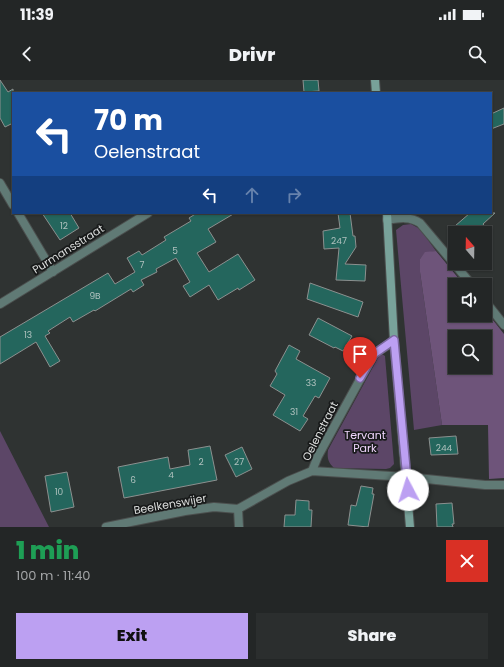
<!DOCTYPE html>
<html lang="en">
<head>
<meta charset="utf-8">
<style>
  body { margin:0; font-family:Poppins,sans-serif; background:#2b2e2e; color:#f1f3f6; height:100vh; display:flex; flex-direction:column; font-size:15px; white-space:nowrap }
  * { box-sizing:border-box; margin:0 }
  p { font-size:13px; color:#a3a5a7 }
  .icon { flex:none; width:22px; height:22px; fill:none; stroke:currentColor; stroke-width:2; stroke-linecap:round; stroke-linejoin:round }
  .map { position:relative; height:447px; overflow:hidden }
  .panel { display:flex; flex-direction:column; background:#232626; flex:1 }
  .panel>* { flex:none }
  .guide { position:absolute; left:12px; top:12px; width:480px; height:122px; border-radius:0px; box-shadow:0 1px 3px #0004,0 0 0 1px #404343; background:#1a4fa0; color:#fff; overflow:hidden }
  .needle { width:26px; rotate:340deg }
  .tools { position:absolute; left:448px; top:146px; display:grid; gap:8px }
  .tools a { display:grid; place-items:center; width:44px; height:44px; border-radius:0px; background:#232626; box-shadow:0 1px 3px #0004,0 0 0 1px #404343; font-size:20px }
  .pin { position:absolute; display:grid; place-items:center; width:34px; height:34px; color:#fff; margin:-41px -17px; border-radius:50% 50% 50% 0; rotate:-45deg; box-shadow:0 0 4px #0007 }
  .pin .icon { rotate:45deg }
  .me { position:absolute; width:44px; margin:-22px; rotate:355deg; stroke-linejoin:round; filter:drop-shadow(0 0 3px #0008) }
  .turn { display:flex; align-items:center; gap:14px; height:84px; padding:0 16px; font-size:18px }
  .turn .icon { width:52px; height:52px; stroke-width:2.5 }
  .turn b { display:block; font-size:28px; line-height:34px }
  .lanes { display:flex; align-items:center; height:38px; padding:0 16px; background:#0003; justify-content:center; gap:20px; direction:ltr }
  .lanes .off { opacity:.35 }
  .round { display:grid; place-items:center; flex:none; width:42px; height:42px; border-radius:0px; background:#2b2e2e }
  .overview { display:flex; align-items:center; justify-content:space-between; height:68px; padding:0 16px }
  h1 { font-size:24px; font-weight:800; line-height:30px; color:#1e9e55 }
  .primary-button { display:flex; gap:8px; margin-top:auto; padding:8px 16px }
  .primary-button a { flex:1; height:46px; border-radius:0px; background:#bca0f2; color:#111; font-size:16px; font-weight:800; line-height:46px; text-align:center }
  .primary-button a+a { background:#2b2e2e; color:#f1f3f6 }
  .status { display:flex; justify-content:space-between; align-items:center; height:28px; padding:0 20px; background:#232626; direction:ltr }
  .status svg { height:11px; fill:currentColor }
  header { display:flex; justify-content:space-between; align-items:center; height:52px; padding:0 16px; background:#232626; font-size:18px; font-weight:800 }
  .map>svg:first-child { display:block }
</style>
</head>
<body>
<div class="status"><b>11:39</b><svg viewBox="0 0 49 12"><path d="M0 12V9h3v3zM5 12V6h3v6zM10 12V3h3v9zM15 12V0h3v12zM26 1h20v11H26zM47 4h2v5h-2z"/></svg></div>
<header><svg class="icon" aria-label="back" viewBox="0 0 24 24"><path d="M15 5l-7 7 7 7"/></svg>Drivr<svg class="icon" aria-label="search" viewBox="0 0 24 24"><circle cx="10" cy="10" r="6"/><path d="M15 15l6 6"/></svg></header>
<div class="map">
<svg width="504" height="447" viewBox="0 0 504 447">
  <rect width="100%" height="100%" fill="#2f3332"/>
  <path fill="#5c4667" d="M 411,144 L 420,149 L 436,171 L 425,173 L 420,179 L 420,192 L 442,345 L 414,350 L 396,150 L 403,145 Z
    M 382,274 L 385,276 L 394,384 L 390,388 L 386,389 L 334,388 C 328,382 327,378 328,370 L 379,276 Z
    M 0,351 L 49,447 L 50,447 L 0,447 Z"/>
  <path fill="#6e547a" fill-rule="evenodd" d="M 436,171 L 464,205 L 455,205 L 455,235 L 485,235 L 485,230 L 504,254 L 504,398 L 489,399 L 488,345 L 442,345 L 420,192 L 420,179 L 425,172 ZM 455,257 L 485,257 L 485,287 L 455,287 Z"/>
  <path fill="#24665d" stroke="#8c908f" d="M 0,0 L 8,12 L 13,9 L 13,43 L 5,47 L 0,38 Z
    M 303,0 L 318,0 L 319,11 L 304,12 Z
    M 504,28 L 504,44 L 491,49 L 491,34 Z
    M 42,133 L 70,133 L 79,148 L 60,160 Z
    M 197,133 L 235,133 L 208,149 L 216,162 L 197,173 L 209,192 L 238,174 L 255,200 L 239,210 L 238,208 L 218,220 L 209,205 L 190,217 L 183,206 L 190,202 L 176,178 L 156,189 L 157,192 L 141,200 L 144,205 L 133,212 L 131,209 L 95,231 L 94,230 L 73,242 L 70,237 L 48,251 L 50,253 L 45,256 L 60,281 L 50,287 L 36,262 L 0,284 L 0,257 L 108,193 L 115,204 L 135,192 L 127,178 L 139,171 L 142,175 L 166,160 L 164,157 L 191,141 L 189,138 Z
    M 338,133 L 350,133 L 353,156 L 355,156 L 356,167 L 345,184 L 366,185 L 365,201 L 336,200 L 339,168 L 324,169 L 323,151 L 340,148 Z
    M 470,133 L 495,133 L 483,144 L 490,153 L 462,153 L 455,146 Z
    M 310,203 L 363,222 L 358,237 L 307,219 Z
    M 318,238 L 352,256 L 343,271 L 335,267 L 334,268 L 309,255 Z
    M 289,265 L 300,271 L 296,279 L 330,298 L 319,318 L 315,316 L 303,336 L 308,339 L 300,351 L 273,335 L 285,315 L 270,306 L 277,294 L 275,291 Z
    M 456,356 L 458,374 L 431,375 L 429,358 Z
    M 210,366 L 217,400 L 124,418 L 118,387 L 168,377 L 170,389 L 190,385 L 188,370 Z
    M 242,367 L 252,389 L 236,397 L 225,375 Z
    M 67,392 L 74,427 L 51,432 L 45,396 Z
    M 361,406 L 373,408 L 372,414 L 374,414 L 368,447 L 348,445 L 351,425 L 356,426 Z
    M 296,420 L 309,421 L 309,430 L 312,430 L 311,447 L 284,447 L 285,435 L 295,435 Z
    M 452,423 L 454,444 L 452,444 L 453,447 L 437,447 L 436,424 Z"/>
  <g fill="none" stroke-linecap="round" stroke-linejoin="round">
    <g stroke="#4b4f4e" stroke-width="10">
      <path id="street" d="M 0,103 L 13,125
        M 18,133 L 53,192
        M 387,140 C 399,138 410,136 420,143 L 472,205
        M 485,221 L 504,245
        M 0,224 L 148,133
        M 312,391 L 318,376 L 374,274 L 394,261
        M 238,429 L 288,401 L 312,391 L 407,397 L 485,405 L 504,405
        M 238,429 L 239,447
        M 106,447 L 185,431 L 214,427 L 238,429"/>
    </g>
    <g stroke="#4b4f4e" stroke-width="10">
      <path id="secondary" d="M 375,0 L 376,13
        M 387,133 L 394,261 L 410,447"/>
    </g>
    <use href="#street" stroke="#607a75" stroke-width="8"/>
    <use href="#secondary" stroke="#78a29a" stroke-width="8"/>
  </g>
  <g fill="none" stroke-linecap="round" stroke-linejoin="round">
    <g stroke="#7a689d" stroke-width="10">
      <path id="route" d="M 360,298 L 374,274 L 394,260 L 408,410"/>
    </g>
    <use href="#route" stroke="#bca0f2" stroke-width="7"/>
  </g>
  <g text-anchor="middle" stroke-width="3.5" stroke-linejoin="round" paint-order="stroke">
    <g font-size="9" fill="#afc1be">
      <text x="64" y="149">12</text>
      <text x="339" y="164">247</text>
      <text x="175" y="174">5</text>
      <text x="142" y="188">7</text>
      <text x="95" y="219">9B</text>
      <text x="28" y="258">13</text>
      <text x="311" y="306">33</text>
      <text x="294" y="335">31</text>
      <text x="444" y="371">244</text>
      <text x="201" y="385">2</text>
      <text x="239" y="385">27</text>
      <text x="171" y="398">4</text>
      <text x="133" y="403">6</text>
      <text x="59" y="415">10</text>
    </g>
    <g font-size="11" fill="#dddfde" stroke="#181a1a">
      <text transform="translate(68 169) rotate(-32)" y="4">Purmansstraat</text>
      <text transform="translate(320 351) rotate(-63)" y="4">Oelenstraat</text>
      <text transform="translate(170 424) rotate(-10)" y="4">Beelkenswijer</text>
    </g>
    <g font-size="11" fill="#efd5fc" stroke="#181a1a">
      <text x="365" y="359">Tervant<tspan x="365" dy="13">Park</tspan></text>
    </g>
  </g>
</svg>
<div class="tools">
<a><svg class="needle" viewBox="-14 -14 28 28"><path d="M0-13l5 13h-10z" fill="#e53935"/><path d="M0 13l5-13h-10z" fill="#a3a5a7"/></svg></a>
<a><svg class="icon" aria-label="sound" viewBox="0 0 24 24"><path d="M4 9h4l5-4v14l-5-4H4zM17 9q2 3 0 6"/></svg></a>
<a><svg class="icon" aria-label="search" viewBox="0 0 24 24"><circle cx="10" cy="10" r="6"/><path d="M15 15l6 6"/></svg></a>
</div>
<div class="pin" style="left:360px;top:298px;background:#d93025"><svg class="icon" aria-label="arrive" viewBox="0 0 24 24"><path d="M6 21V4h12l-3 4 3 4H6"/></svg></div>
<svg class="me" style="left:408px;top:410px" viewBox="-20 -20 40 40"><circle r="19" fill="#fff"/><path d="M0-13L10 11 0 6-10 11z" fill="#bca0f2"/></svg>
<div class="guide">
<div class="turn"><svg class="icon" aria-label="left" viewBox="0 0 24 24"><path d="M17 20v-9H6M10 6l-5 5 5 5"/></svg><div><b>70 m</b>Oelenstraat</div></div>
<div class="lanes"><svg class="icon" aria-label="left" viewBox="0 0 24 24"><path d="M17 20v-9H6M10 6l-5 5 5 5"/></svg><svg class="icon off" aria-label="ahead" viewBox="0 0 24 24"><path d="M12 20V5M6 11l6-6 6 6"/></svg><svg class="icon off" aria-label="right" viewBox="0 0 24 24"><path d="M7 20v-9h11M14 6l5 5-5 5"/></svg></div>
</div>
</div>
<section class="panel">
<div class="overview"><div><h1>1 min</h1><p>100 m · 11:40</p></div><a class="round" style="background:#d93025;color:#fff"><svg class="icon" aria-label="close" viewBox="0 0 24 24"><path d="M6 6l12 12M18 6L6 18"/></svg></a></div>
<div class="primary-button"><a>Exit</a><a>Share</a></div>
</section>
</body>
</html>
